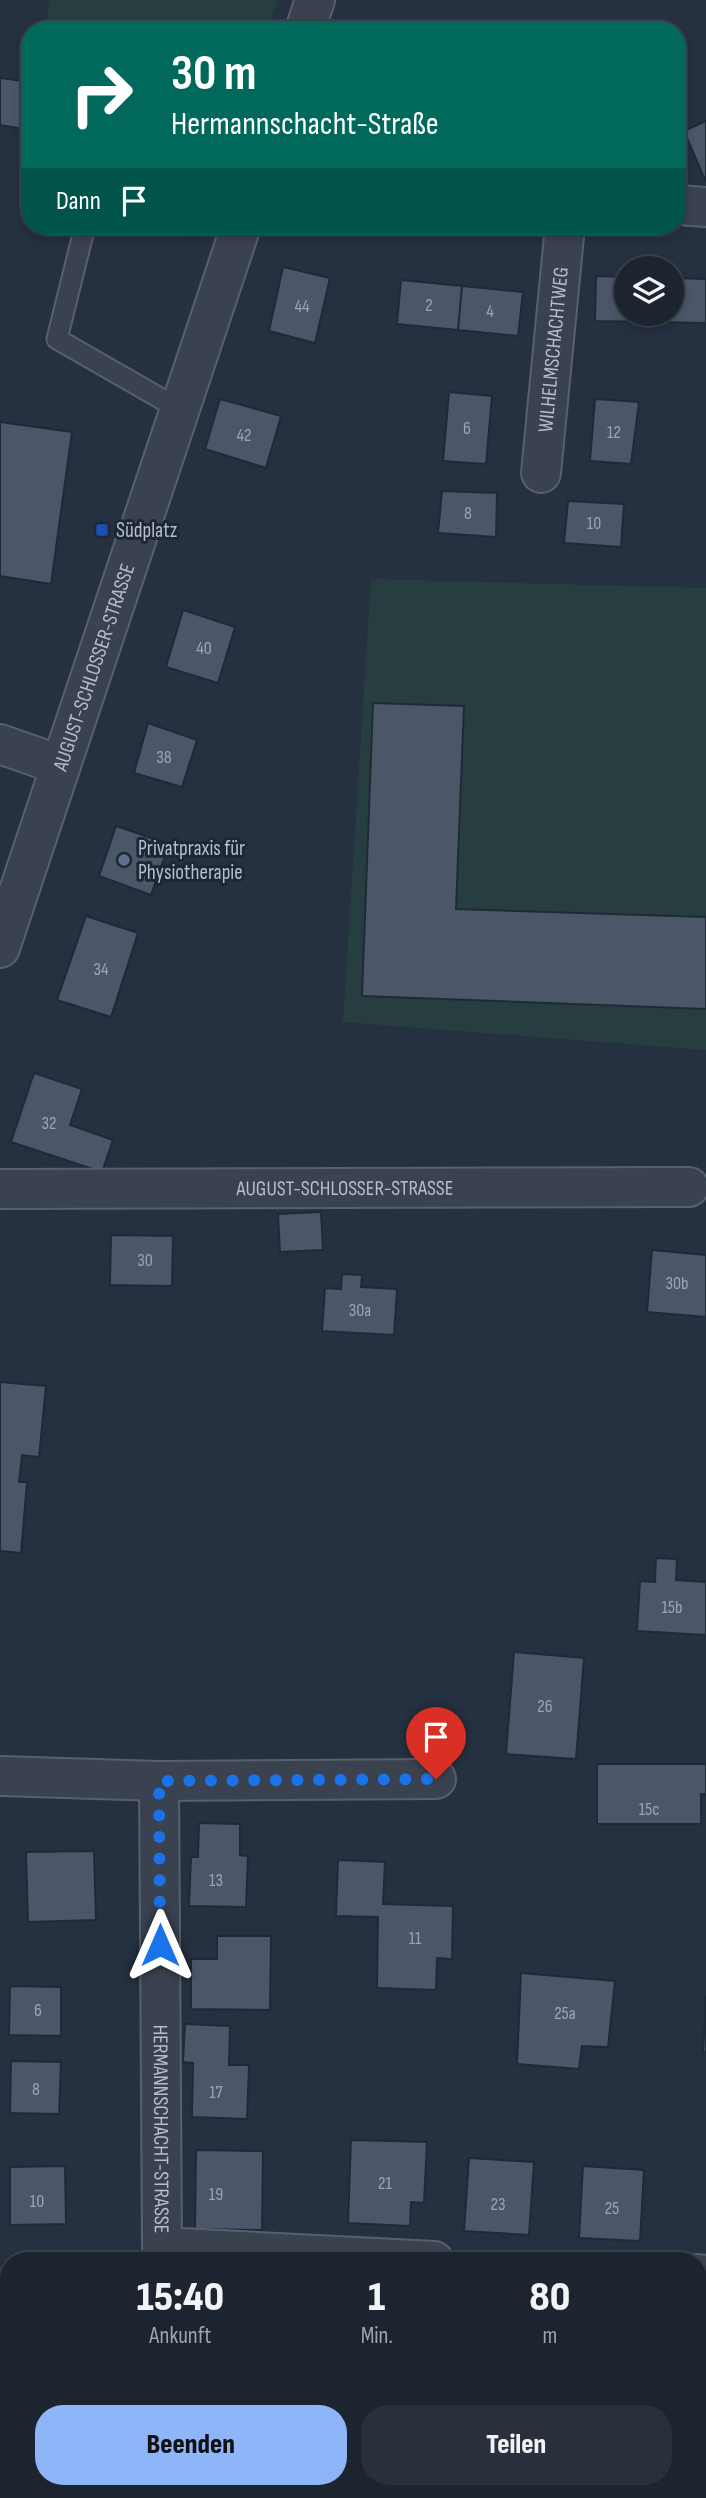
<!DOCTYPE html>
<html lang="de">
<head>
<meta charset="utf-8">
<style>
  body { margin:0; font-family:"Sofia Sans Condensed",sans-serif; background:#29303c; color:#f1f3f6; height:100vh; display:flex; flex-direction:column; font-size:26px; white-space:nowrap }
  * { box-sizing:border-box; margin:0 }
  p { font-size:23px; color:#a0a4ab }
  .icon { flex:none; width:38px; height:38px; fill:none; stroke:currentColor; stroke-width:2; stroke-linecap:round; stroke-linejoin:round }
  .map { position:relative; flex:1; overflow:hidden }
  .drawer { position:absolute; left:0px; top:2252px; width:707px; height:247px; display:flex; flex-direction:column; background:#1c2430; border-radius:28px 28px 0 0; box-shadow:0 4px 10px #0003,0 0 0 2px #3a414c }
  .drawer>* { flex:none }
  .banner { position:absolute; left:21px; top:21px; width:665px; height:214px; border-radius:28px; box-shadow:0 4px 10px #0003,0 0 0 2px #3a414c; background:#00695c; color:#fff; overflow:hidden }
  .fabs { position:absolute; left:614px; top:256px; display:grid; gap:14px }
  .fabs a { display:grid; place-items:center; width:70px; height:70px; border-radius:50%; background:#1c2430; box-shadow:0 4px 10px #0003,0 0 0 2px #3a414c; font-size:35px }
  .pin { position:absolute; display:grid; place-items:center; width:60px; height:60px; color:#fff; margin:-72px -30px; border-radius:50% 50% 50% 0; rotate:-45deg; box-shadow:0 0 7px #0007 }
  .pin .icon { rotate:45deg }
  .me { position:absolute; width:77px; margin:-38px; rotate:0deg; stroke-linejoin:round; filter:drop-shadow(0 0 5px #0008) }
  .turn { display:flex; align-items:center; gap:24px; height:147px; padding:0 35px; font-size:32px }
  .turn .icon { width:91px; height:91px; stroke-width:2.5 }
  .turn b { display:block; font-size:49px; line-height:60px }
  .then { display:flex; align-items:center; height:66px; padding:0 35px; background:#0003; gap:14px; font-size:26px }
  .eta { display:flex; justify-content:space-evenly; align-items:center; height:119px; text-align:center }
  .eta b { font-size:42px; font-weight:800; line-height:49px }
  .action { display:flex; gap:14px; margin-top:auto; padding:14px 35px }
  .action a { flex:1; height:80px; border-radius:28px; background:#8eb5f8; color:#111; font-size:28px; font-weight:800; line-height:80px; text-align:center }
  .action a+a { background:#29303c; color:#f1f3f6 }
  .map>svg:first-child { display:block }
</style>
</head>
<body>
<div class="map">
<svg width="706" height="2498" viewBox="0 0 706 2498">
  <rect width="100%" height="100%" fill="#253040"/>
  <path fill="#273e41" d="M 49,0 L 277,0 L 267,30 L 46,30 Z
    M 371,579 L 706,588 L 706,1050 L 343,1022 Z"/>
  <path fill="#4b5769" stroke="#202937" stroke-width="2" d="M 0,78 L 30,82 L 30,130 L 0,125 Z
    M 706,121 L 706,180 L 705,180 L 684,131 Z
    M 173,226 L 202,226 L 197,239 L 172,229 Z
    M 283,267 L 330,278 L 315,343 L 269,331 Z
    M 596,276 L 626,277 L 626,313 L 657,313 L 657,322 L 595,321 Z
    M 672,278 L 706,279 L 706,323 L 657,322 L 657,313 L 672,313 Z
    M 401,280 L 462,286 L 458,330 L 397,324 Z
    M 462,286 L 523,292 L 518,336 L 458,330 Z
    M 449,392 L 492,396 L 486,464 L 443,461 Z
    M 220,399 L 281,416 L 266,468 L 205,449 Z
    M 595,399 L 639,402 L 631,464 L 590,461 Z
    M 0,422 L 72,432 L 51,584 L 0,576 Z
    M 442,491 L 497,493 L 496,537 L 438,533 Z
    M 568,501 L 624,504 L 621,547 L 564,543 Z
    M 183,610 L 235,627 L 218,683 L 166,667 Z
    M 373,703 L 464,706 L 456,909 L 706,917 L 706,1009 L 362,996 Z
    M 148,723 L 197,740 L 182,787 L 134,773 Z
    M 116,826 L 169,844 L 151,895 L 99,876 Z
    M 86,916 L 138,933 L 111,1017 L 57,1000 Z
    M 34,1073 L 82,1089 L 70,1125 L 113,1140 L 102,1172 L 11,1142 Z
    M 321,1212 L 323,1250 L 280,1252 L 278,1214 Z
    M 111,1235 L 173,1236 L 172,1286 L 110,1285 Z
    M 652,1250 L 706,1255 L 706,1317 L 647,1312 Z
    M 342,1274 L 362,1275 L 361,1287 L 397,1289 L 394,1335 L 322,1331 L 325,1288 L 341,1289 Z
    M 0,1382 L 46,1386 L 39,1457 L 22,1455 L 19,1482 L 27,1482 L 21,1553 L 0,1551 Z
    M 656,1558 L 677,1559 L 676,1580 L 706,1582 L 706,1635 L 637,1631 L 640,1581 L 655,1582 Z
    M 514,1652 L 584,1658 L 576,1759 L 506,1754 Z
    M 597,1764 L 706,1764 L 706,1794 L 701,1794 L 701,1824 L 597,1824 Z
    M 199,1823 L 240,1824 L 240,1855 L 248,1856 L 246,1907 L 189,1906 L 191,1857 L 198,1857 Z
    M 94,1851 L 96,1920 L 28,1922 L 26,1852 Z
    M 338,1860 L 385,1862 L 383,1904 L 453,1906 L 452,1959 L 437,1958 L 436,1990 L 377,1988 L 378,1917 L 336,1916 Z
    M 217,1936 L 271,1936 L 270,2010 L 191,2009 L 191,1959 L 217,1959 Z
    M 521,1973 L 615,1981 L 608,2047 L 582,2046 L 579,2069 L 517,2064 Z
    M 10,1986 L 61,1987 L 61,2036 L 9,2035 Z
    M 706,1996 L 706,2052 L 703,2052 Z
    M 185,2024 L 230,2026 L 229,2065 L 249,2065 L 247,2119 L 192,2117 L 193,2063 L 183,2062 Z
    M 11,2061 L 61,2062 L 59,2114 L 10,2113 Z
    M 351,2140 L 427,2142 L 424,2203 L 411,2202 L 410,2226 L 348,2223 Z
    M 196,2150 L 263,2151 L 262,2230 L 195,2229 Z
    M 469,2158 L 534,2162 L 529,2235 L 464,2231 Z
    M 65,2166 L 66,2224 L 10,2225 L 10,2167 Z
    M 583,2166 L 644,2170 L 640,2241 L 579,2238 Z
    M 698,2305 L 706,2305 L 706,2391 L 698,2390 Z
    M 173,2490 L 173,2498 L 72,2498 L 72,2491 Z"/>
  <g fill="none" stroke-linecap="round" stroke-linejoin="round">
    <g stroke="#57606e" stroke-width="23">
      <path id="service" d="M 85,226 L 57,339 L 179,409"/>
    </g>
    <g stroke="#57606e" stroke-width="42">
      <g id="minor">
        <path d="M 305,30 L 315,0"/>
        <path d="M 677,205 L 706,207"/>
        <path id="s1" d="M 541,473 L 565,226"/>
        <path d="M 0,744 L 60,765"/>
        <path id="s2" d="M 0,948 L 241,226"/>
        <path id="s3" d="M 0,1189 L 689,1187"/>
        <path d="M 0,1776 L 159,1781 L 436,1779"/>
        <path id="s4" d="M 159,1781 L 162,2247 L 434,2261"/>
        <path d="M 698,2274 L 706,2275"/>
      </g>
    </g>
    <use href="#service" stroke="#3a4250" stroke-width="19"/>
    <use href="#minor" stroke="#3a4250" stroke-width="38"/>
  </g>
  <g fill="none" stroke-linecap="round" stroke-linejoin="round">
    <path stroke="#1a73e8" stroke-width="12" stroke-dasharray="0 21.6" d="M 160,1945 L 159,1781 L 436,1779"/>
  </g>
  <rect fill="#1a4fb4" stroke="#1e2735" stroke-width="2.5" x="95" y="523" width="14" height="14" rx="3.5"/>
  <circle fill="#5c6f8a" stroke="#1e2735" stroke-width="2.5" cx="124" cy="860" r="7"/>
  <g text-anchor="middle" stroke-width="6" stroke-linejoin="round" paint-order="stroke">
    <g font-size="18" fill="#9ba4b2">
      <text x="429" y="311">2</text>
      <text x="302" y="312">44</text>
      <text x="490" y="317">4</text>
      <text x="467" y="434">6</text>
      <text x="614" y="438">12</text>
      <text x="244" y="441">42</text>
      <text x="468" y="519">8</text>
      <text x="594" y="529">10</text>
      <text x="204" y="654">40</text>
      <text x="164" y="763">38</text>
      <text x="101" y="975">34</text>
      <text x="49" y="1129">32</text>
      <text x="145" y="1266">30</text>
      <text x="677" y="1289">30b</text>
      <text x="360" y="1316">30a</text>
      <text x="672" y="1613">15b</text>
      <text x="545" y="1712">26</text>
      <text x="649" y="1815">15c</text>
      <text x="216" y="1886">13</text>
      <text x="415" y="1944">11</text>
      <text x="38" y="2016">6</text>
      <text x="565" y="2019">25a</text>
      <text x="36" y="2095">8</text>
      <text x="216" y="2098">17</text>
      <text x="385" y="2189">21</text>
      <text x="216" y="2200">19</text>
      <text x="37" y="2207">10</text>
      <text x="498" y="2210">23</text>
      <text x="612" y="2214">25</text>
    </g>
    <g font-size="21" fill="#b6becb" stroke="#1e2735">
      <text dy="7" stroke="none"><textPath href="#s1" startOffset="124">WILHELMSCHACHTWEG</textPath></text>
      <text dy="7" stroke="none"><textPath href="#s2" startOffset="296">AUGUST-SCHLOSSER-STRASSE</textPath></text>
      <text dy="7" stroke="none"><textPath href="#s3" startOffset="345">AUGUST-SCHLOSSER-STRASSE</textPath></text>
      <text dy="7" stroke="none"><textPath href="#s4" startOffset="348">HERMANNSCHACHT-STRASSE</textPath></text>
    </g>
    <g font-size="21" fill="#b6becb" stroke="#1e2735" text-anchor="start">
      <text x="116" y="537">Südplatz</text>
      <text x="138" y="855">Privatpraxis für<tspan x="138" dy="24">Physiotherapie</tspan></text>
    </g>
  </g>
</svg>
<div class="fabs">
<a><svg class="icon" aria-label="layers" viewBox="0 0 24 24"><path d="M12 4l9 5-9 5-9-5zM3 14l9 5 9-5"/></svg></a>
</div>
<div class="pin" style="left:436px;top:1779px;background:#d93025"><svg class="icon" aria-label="arrive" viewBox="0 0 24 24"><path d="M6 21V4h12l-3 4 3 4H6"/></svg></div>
<svg class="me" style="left:160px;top:1945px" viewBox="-20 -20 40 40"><path d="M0-17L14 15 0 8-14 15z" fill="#1a73e8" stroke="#fff" stroke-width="4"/></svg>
<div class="banner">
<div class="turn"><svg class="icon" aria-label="right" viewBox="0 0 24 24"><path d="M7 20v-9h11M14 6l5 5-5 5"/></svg><div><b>30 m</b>Hermannschacht-Straße</div></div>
<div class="then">Dann<svg class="icon" aria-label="arrive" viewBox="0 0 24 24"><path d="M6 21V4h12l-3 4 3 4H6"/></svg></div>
</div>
<section class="drawer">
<div class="eta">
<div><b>15:40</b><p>Ankunft</p></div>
<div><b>1</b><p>Min.</p></div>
<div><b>80</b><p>m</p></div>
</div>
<div class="action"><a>Beenden</a><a>Teilen</a></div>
</section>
</div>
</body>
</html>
